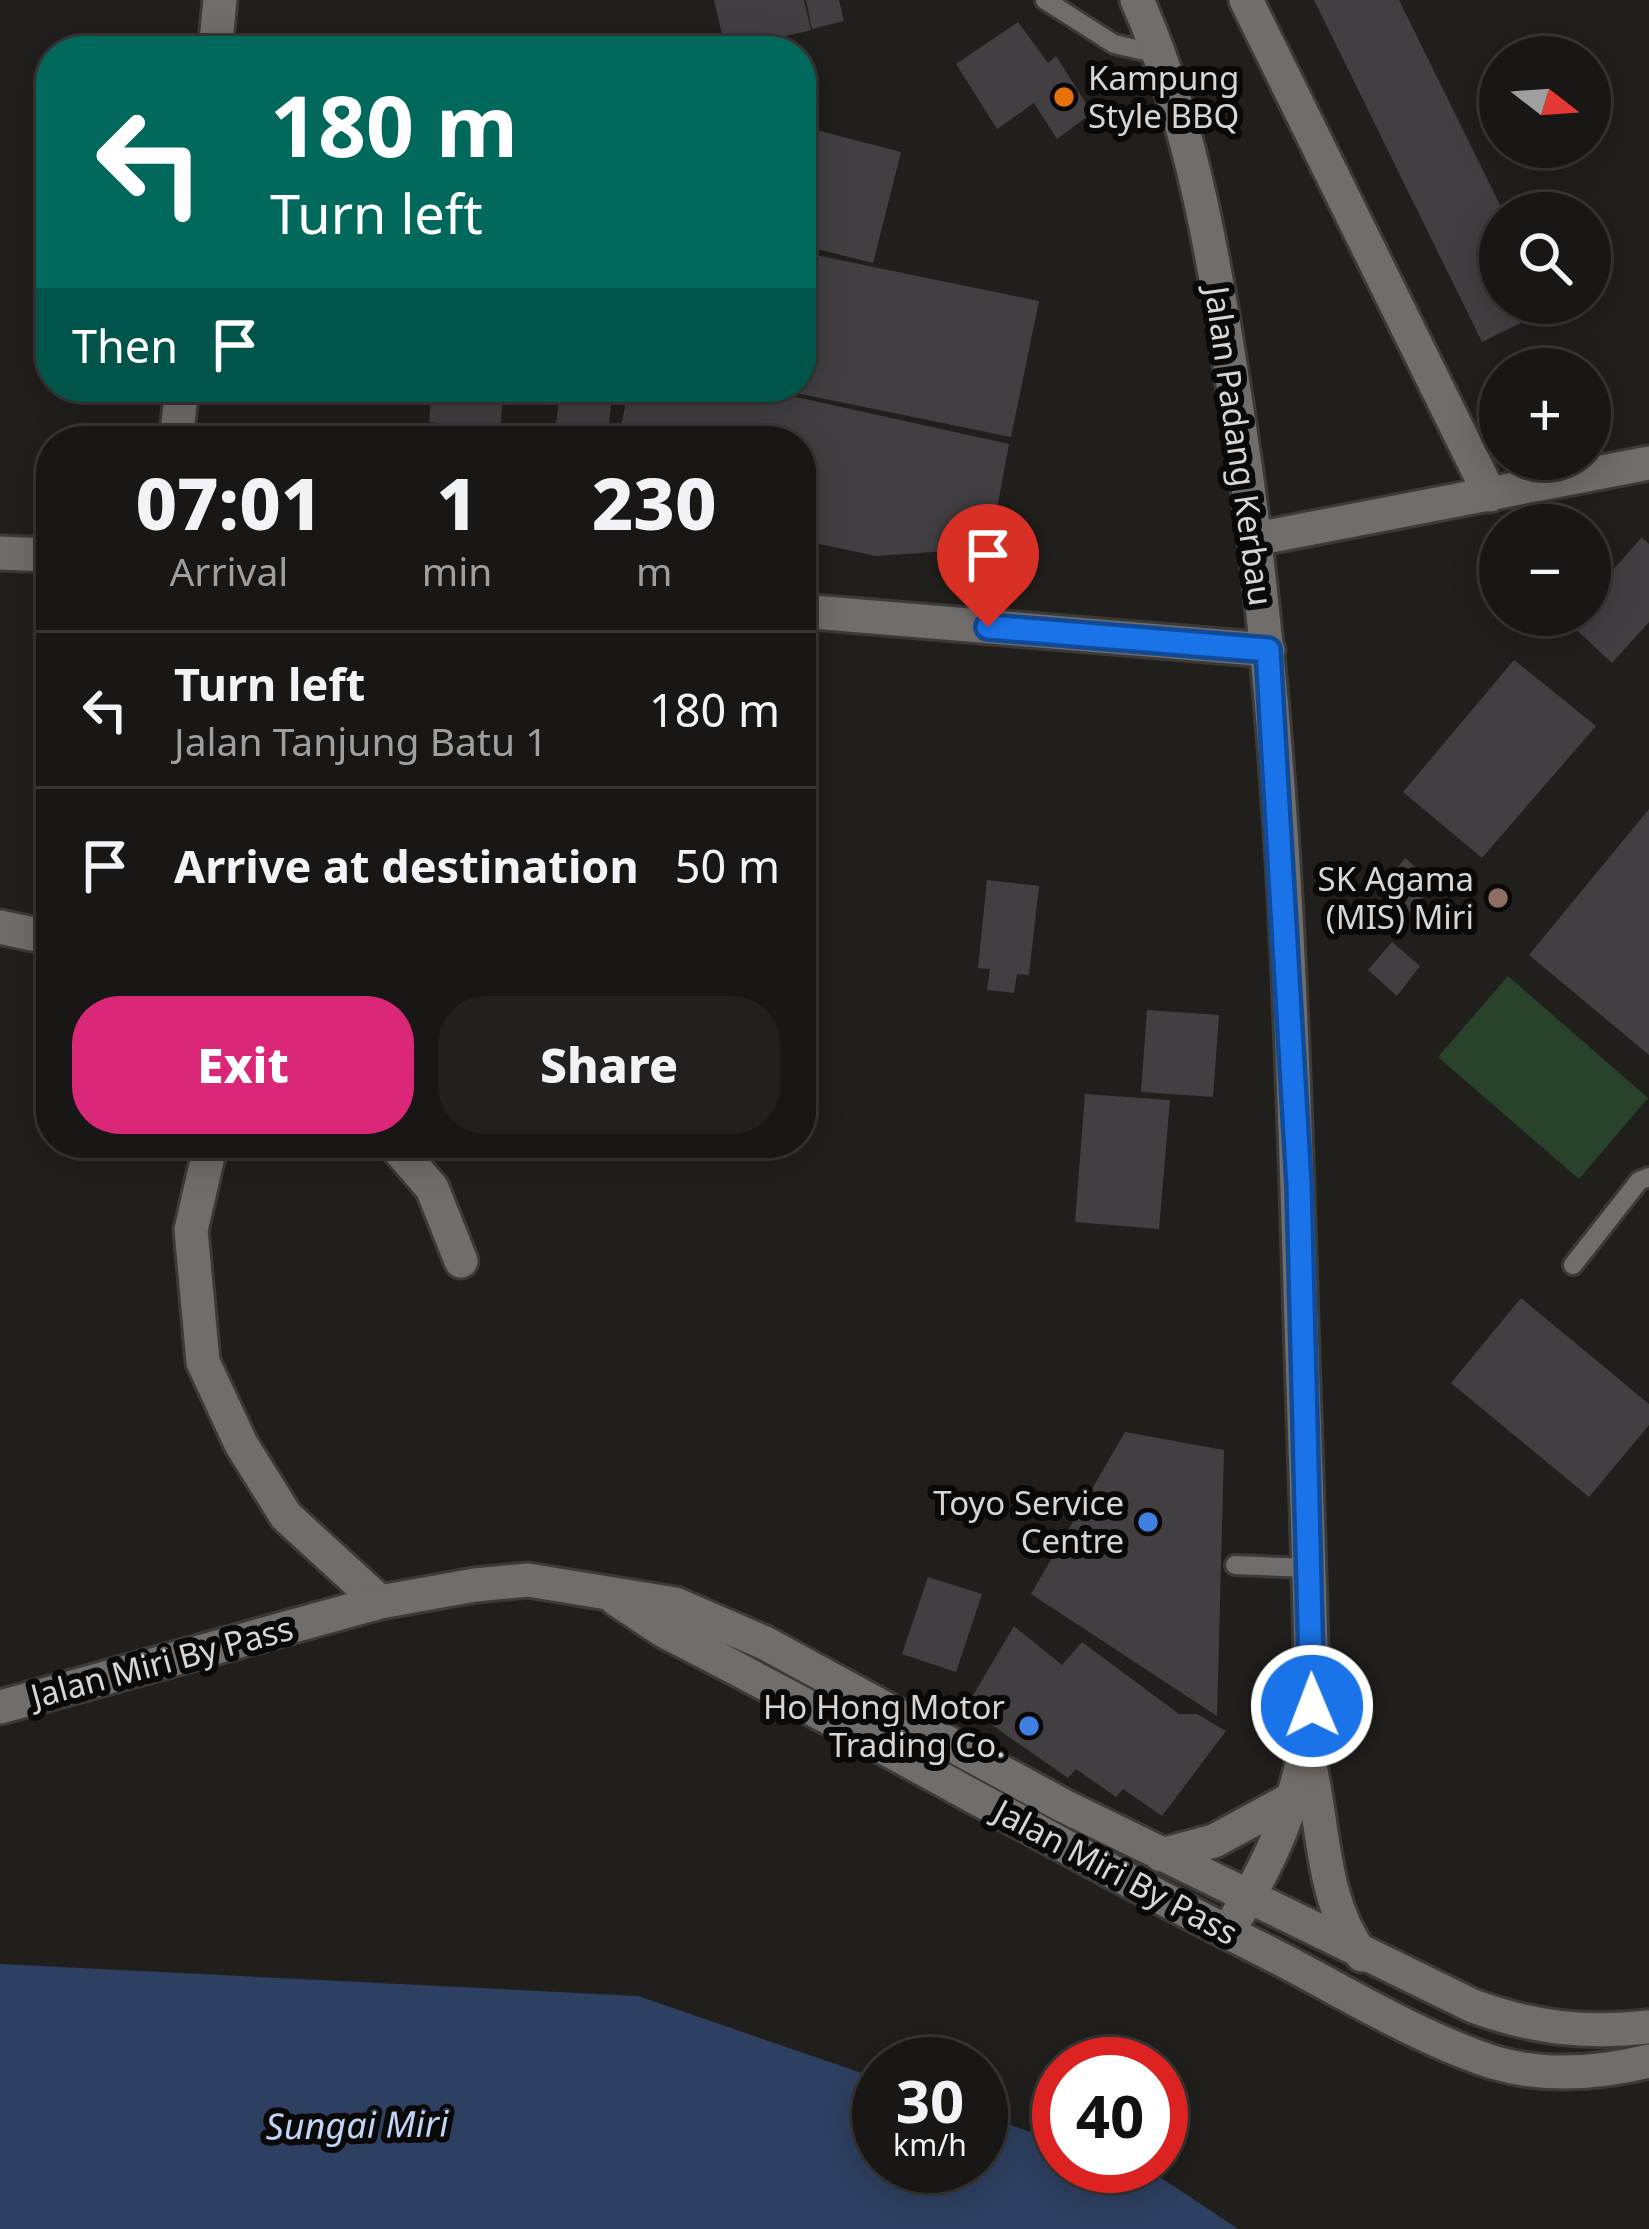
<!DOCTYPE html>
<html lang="en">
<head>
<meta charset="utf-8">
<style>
  body { margin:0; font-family:"Noto Sans",sans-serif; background:#22201e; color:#f1f3f6; height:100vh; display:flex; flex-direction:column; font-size:45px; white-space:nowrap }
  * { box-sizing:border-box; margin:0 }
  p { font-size:39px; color:#9f9fa0 }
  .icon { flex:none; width:66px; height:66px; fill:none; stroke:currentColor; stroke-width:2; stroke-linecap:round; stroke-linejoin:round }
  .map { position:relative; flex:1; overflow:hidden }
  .side { position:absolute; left:36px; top:426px; width:780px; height:732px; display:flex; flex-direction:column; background:#191715; border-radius:48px; box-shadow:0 6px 30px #0003,0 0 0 3px #373634 }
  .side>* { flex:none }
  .guide { position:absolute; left:36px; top:36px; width:780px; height:366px; border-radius:48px; box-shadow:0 6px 30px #0003,0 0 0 3px #373634; background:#00695c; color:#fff; overflow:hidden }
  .needle { width:78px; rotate:107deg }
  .controls { position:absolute; left:1479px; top:36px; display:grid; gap:24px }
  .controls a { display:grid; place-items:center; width:132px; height:132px; border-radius:50%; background:#191715; box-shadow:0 6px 30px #0003,0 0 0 3px #373634; font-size:60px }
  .speed { position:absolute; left:852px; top:2037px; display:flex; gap:24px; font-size:60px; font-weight:700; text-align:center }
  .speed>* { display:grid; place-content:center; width:156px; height:156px; border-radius:50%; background:#191715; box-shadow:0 6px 30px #0003,0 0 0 3px #373634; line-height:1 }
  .speed small { font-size:30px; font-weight:400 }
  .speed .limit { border:18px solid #d22; background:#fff; color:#111 }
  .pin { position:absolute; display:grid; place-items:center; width:102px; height:102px; color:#fff; margin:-123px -51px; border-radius:50% 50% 50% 0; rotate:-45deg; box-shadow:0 0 12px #0007 }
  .pin .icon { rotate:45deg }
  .me { position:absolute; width:132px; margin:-66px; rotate:359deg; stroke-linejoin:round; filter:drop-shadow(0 0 9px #0008) }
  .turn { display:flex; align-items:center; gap:42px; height:252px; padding:0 36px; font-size:54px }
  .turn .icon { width:156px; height:156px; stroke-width:2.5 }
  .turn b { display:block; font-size:84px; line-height:102px }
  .then { display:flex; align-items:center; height:114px; padding:0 36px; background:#0003; gap:24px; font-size:45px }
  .eta { display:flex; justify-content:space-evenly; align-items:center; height:204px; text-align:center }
  .eta b { font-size:72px; font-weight:800; line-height:84px }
  .primary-button { display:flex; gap:24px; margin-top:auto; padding:24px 36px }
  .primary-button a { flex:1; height:138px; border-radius:48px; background:#db2777; color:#fff; font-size:48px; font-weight:800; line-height:138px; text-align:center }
  .primary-button a+a { background:#22201e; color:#f1f3f6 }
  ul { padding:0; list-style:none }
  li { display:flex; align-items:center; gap:36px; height:156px; padding:0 36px; border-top:3px solid #373634 }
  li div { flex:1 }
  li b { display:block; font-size:45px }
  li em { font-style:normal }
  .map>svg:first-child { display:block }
</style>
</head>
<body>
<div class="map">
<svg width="1649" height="2229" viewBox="0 0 1649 2229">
  <rect width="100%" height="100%" fill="#211f1c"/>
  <path fill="#29422b" d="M 1508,976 L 1648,1098 L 1579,1179 L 1438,1057 Z"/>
  <path fill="#2e4061" d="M 0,1964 L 638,1996 L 879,2079 L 879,2166 L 981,2166 L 981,2115 L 1059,2142 L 1059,2166 L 1129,2166 L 1160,2177 L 1238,2229 L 0,2229 Z"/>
  <path fill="#413f41" d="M 714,0 L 804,0 L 811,30 L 726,51 Z
    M 806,0 L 839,0 L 844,21 L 812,29 Z
    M 1314,0 L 1399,0 L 1504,213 L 1500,213 L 1500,303 L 1548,303 L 1551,308 L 1482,342 Z
    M 1018,22 L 1048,63 L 1056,56 L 1092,113 L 1057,139 L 1034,103 L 997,129 L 956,64 Z
    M 801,126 L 901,152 L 873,263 L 801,245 Z
    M 801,252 L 1039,301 L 1011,437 L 776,389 L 801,387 Z
    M 432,387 L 504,387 L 500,429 L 429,422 Z
    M 540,387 L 613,387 L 607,441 L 554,441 L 560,392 Z
    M 629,387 L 751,387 L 1009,444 L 990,548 L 876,556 L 801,540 L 801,441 L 618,441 Z
    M 1642,537 L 1649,544 L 1649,622 L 1612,663 L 1567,621 L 1573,615 L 1590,615 L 1590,596 Z
    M 1514,660 L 1596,726 L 1482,858 L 1403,792 Z
    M 1649,809 L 1649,1055 L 1529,955 Z
    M 1405,858 L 1435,883 L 1410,912 L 1382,887 Z
    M 987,880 L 1039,886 L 1029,975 L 1017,974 L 1014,993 L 987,990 L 990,969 L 978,968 Z
    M 1392,942 L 1420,966 L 1397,996 L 1368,970 Z
    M 1147,1010 L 1219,1015 L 1213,1097 L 1141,1092 Z
    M 1085,1094 L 1170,1100 L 1159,1229 L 1075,1222 Z
    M 1521,1298 L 1649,1404 L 1649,1425 L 1589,1497 L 1451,1383 Z
    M 1125,1432 L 1224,1450 L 1217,1716 L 1031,1594 Z
    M 928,1577 L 982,1594 L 956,1672 L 902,1654 Z
    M 1014,1626 L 1062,1665 L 1082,1642 L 1179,1714 L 1197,1714 L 1226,1731 L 1162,1816 L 1123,1789 L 1116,1797 L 1076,1769 L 1068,1778 L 966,1707 Z"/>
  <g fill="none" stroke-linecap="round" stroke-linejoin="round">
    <g stroke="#3b3a38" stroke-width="24">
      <path id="service" d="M 1045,0 L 1114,44 L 1158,54
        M 1573,1265 L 1639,1181 L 1649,1177
        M 1235,1565 L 1310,1568"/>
    </g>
    <g stroke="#3b3a38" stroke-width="39">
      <path id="minor" d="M 1246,0 L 1490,495
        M 215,51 L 220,0
        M 176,441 L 182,387
        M 1256,539 L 1649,463
        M 0,553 L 51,555
        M 801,611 L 1268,650
        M 0,927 L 51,938
        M 211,1143 L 191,1230 L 203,1362 L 241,1444 L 286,1516 L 380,1602
        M 393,1143 L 432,1188 L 461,1261"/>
    </g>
    <g stroke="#3b3a38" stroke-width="39">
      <path id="tertiary" d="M 1137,0 C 1197,134 1218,286 1240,430 C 1282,714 1292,1002 1300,1289 C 1304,1428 1310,1566 1312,1705 C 1303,1791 1273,1861 1227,1932
        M 616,1599 L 664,1631 C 867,1734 1063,1850 1267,1952 C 1340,1989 1419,2039 1496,2063 C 1547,2078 1599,2073 1649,2061
        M 0,1707 L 380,1602 L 475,1585 L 528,1580 L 675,1604 L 765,1643 L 1064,1806 L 1473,2006 C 1533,2028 1585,2034 1649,2027
        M 1307,1754 C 1325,1821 1319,1898 1362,1955
        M 1161,1855 L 1214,1841 L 1295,1797"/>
    </g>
    <use href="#service" stroke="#706d6a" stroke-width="18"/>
    <use href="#minor" stroke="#706d6a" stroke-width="33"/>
    <use href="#tertiary" stroke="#706d6a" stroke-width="33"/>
  </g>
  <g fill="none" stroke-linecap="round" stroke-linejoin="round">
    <g stroke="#114b97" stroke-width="30">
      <path id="route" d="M 988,627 L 1268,650 L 1299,1185 L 1312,1706"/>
    </g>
    <use href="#route" stroke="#1a73e8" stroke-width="21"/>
  </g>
  <circle fill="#e8710a" stroke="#0a0908" stroke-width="4.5" cx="1064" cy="97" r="12"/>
  <circle fill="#8d6e63" stroke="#0a0908" stroke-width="4.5" cx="1498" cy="898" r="12"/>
  <g fill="#3f7fe0" stroke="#0a0908" stroke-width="4.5">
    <circle cx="1148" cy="1522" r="12"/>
    <circle cx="1029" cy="1726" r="12"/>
  </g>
  <g text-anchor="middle" stroke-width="12" stroke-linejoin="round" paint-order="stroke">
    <g font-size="33" fill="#d8d6d5" stroke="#0a0908" text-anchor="end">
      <text x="1088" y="90" text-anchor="start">Kampung<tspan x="1088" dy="38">Style BBQ</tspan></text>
      <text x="1474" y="891">SK Agama<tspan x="1474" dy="38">(MIS) Miri</tspan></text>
      <text x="1124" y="1515">Toyo Service<tspan x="1124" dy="38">Centre</tspan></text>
      <text x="1005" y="1719">Ho Hong Motor<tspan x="1005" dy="38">Trading Co.</tspan></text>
    </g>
    <g font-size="33" fill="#d8d6d5" stroke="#0a0908">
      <text transform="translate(1239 446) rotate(82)" y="12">Jalan Padang Kerbau</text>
      <text transform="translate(162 1662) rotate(-15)" y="12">Jalan Miri By Pass</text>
      <text transform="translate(1116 1872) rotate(28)" y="12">Jalan Miri By Pass</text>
    </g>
    <g font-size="36" font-style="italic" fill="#c1d5f9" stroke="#0a0908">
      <text transform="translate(357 2125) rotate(-1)" y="13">Sungai Miri</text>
    </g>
  </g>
</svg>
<div class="controls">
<a><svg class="needle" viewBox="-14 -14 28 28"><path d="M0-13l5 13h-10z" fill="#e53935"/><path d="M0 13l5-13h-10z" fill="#9f9fa0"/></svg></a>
<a><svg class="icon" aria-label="search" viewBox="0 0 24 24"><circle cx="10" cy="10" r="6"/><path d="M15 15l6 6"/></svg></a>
<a>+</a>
<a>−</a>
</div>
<div class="speed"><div>30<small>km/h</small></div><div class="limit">40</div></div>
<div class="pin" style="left:988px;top:627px;background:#d93025"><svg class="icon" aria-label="arrive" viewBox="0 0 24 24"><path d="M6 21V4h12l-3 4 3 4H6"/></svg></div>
<svg class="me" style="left:1312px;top:1706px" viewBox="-20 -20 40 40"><circle r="17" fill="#1a73e8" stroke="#fff" stroke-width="3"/><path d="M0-11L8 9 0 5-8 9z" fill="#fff"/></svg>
<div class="guide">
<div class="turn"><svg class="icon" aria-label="left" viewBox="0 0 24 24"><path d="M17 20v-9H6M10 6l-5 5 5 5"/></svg><div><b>180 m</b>Turn left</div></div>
<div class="then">Then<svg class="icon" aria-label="arrive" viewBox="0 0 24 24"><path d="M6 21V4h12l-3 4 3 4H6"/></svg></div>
</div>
<section class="side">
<div class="eta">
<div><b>07:01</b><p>Arrival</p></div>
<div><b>1</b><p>min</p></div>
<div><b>230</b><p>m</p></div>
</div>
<ul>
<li><svg class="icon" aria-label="left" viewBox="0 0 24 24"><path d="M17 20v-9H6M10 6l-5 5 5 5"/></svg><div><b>Turn left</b><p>Jalan Tanjung Batu 1</p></div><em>180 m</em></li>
<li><svg class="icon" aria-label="arrive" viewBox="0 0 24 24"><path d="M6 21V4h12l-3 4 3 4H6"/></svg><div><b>Arrive at destination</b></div><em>50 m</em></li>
</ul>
<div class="primary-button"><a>Exit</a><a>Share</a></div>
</section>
</div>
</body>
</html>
